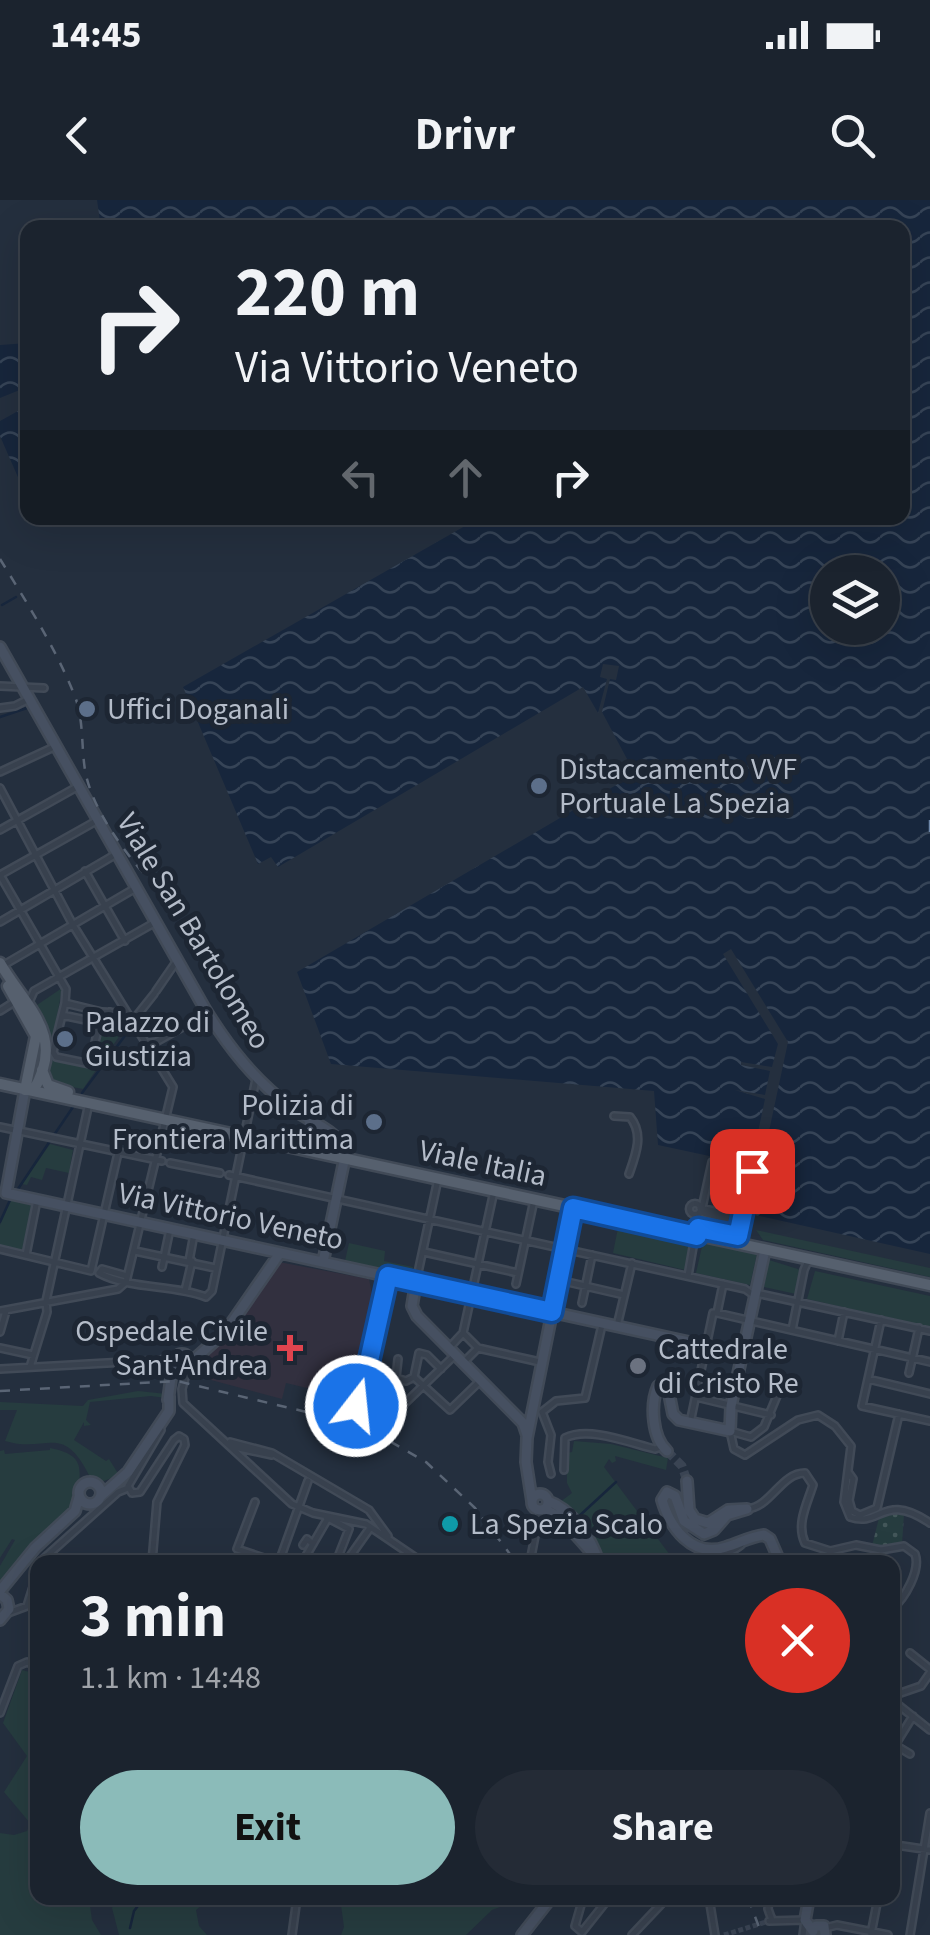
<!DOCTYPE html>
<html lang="en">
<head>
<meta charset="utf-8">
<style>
  body { margin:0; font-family:"Source Sans 3",sans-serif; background:#242b36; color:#f1f3f6; height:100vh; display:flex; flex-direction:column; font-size:38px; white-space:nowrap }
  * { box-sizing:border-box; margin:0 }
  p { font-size:32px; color:#a0a4aa }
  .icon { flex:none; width:55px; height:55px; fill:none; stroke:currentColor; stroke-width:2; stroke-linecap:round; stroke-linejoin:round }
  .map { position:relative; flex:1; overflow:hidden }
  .drawer { position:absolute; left:30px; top:1355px; width:870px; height:350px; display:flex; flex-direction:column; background:#1b232e; border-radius:20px; box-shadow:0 10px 40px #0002,0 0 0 2px #39404a }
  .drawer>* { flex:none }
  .hud { position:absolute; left:20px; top:20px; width:890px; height:305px; border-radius:20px; box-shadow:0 10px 40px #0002,0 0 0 2px #39404a; background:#1b232e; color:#f1f3f6; overflow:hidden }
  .controls { position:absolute; left:810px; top:355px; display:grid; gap:20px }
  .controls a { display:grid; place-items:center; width:90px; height:90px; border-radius:50%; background:#1b232e; box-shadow:0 10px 40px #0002,0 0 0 2px #39404a; font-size:50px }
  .pin { position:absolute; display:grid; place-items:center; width:85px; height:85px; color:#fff; margin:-42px; border-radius:20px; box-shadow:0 5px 15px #0006 }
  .me { position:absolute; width:110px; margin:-55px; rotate:16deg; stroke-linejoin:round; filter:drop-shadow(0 0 8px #0008) }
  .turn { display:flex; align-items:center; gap:35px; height:210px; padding:0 50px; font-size:45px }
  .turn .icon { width:130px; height:130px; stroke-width:2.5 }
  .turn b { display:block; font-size:70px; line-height:85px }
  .lanes { display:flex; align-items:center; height:95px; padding:0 50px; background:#0003; justify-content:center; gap:50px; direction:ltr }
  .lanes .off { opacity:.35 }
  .round { display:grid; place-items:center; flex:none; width:105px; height:105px; border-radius:52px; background:#242b36 }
  .headline { display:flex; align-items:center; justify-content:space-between; height:170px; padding:0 50px }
  h1 { font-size:60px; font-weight:700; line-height:75px }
  .action { display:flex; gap:20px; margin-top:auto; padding:20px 50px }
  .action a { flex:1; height:115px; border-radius:60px; background:#8bbbb9; color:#111; font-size:40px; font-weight:700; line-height:115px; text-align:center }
  .action a+a { background:#242b36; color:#f1f3f6 }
  .status { display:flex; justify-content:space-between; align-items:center; height:70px; padding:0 50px; background:#1b232e; direction:ltr }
  .status svg { height:28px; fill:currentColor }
  header { display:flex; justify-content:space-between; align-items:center; height:130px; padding:0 50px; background:#1b232e; font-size:45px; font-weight:700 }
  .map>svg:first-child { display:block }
</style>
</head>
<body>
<div class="status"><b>14:45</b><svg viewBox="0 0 49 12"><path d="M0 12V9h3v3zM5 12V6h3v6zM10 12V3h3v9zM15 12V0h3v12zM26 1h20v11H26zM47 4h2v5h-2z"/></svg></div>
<header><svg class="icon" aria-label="back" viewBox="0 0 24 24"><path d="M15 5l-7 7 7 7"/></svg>Drivr<svg class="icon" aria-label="search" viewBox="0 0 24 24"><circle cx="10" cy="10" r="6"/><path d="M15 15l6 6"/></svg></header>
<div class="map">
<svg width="930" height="1735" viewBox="0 0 930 1735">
  <defs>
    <pattern id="garden-dots" width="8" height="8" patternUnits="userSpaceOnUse" patternTransform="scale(2.5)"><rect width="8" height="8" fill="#263c3f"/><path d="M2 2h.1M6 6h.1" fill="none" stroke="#435659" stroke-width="1.8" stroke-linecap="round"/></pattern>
    <pattern id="water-waves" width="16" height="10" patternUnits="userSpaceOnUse" patternTransform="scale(2.5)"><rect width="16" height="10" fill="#17263c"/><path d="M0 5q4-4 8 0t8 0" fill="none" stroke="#364457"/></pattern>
  </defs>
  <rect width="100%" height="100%" fill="#242f3e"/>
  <path fill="#32303f" d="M 279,1062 L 369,1079 L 372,1094 L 369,1111 L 375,1123 L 359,1200 L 351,1207 L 346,1205 L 350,1185 L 331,1182 L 328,1193 L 286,1183 L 282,1199 L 196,1176 L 195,1162 L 227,1133 Z"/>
  <path fill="#263c3f" d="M 62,788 L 51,852 L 55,858 L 91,866 L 98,858 L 95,858 L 104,816 L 109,815 L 106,816 L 102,833 L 112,834 L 116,817 L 124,819 L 127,825 L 83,889 L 50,883 L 45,871 L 51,838 L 32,798 L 39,790 L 33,797 L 37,805 Z
    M 50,944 L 73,950 L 69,973 L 46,968 L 42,980 L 31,977 L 27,985 L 22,984 Z
    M 11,1000 L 34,1005 L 24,1052 L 0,1047 L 0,1025 Z
    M 619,1023 L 693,1039 L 685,1070 L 613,1053 Z
    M 756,1030 L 930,1068 L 930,1077 L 763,1040 Z
    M 703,1042 L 757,1054 L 750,1085 L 696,1073 Z
    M 349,1043 L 385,1051 L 384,1061 L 413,1067 L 411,1076 L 345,1061 Z
    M 769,1060 L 801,1070 L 796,1094 L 764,1087 Z
    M 815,1071 L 930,1096 L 930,1127 L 807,1099 Z
    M 138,1191 L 167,1194 L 166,1198 L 151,1196 L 90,1202 L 86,1220 L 91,1225 L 84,1226 L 84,1222 L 74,1240 L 106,1261 L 109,1259 L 119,1275 L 104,1281 L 90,1277 C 62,1221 48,1254 5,1241 L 17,1210 L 0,1210 L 0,1202 L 83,1206 L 88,1200 Z
    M 574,1241 L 611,1244 L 668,1258 L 666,1270 L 615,1256 L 616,1261 L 612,1263 L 609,1259 L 604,1267 L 670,1355 L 672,1362 L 603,1362 L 576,1317 L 560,1302 L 572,1293 L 567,1283 L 567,1253 L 572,1252 Z
    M 50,1248 C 93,1256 75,1276 80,1302 L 0,1387 L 0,1366 L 15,1340 L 12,1339 L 0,1358 L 0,1251 L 4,1250 L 5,1254 L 50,1250 Z
    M 22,1470 L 37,1474 L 38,1698 L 89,1698 L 92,1720 L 101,1735 L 0,1735 L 0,1633 L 14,1635 L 27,1631 L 30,1623 L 4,1592 L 27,1556 L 3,1523 Z
    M 118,1698 L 210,1698 L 196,1710 L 199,1726 L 207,1735 L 119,1735 L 112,1708 Z
    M 340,1698 L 524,1698 L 492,1710 L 466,1735 L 341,1735 L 344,1727 Z"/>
  <path fill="url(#garden-dots)" d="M 890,1314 L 904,1314 L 902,1344 L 872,1346 L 879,1318 Z"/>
  <path fill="url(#water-waves)" fill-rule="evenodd" d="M 97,0 L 930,0 L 930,1054 L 755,1015 L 756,992 L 788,842 L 731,749 L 723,754 L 778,844 L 772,867 L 741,862 L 741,865 L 770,871 L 765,895 L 735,890 L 765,899 L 751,965 L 658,945 L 654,891 L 331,864 L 297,772 L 635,574 L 602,512 L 610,479 L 616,480 L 619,466 L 603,464 L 600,477 L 607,479 L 598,513 L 583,487 L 278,667 L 271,657 L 258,664 L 183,487 L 465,326 L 461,318 L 902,318 L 902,28 L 101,28 ZM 828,372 L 882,372 L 882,428 L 828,428 Z
    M 27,143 L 27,187 L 0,198 L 0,145 Z
    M 27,206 L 27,298 L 0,236 L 0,221 Z"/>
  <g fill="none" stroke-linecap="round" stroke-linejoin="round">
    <path stroke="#17263c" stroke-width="2.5" d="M 2,405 L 16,397
      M 0,517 L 27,508
      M 136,821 L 177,768
      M 82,893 L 130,829
      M 54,935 L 73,907
      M 18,989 L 50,941
      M 0,1022 L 10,1000
      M 577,1318 L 616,1282
      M 353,1698 L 395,1705
      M 130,1728 L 134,1711 L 144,1698"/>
    <path stroke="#6d86a8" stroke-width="2.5" stroke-dasharray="12 10" stroke-linecap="butt" d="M 930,620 L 930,633"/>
    <path stroke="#3a4453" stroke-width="5" stroke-dasharray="5 2.5" stroke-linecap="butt" d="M 724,1735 L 769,1721"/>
    <path stroke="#3a4453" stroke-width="9" stroke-dasharray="9 4.5" stroke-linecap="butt" d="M 667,1251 L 682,1266 L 687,1281"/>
    <g stroke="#414a57" stroke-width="10">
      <path id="street" d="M 0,486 L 44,488
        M 0,508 L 15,506 L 27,500
        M 0,572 L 54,547
        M 0,588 L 73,725 L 173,887 L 126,1082
        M 0,630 L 77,587
        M 85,671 L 125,741
        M 0,675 L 66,789 L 65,803 L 102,812 L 125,813
        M 0,675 L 98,620
        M 0,722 L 118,653
        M 2,766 L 134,689
        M 156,791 L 176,762
        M 30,800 L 34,791 L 154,723
        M 65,803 L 53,852 L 56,857 L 90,864 L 102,812
        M 0,811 L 11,804
        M 62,815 L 100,823
        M 131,823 L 154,794
        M 108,832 L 110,812
        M 149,843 L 156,842 L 208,813
        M 614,916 L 630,917 C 644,934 636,954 629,974
        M 0,927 L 162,961
        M 170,963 L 220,973
        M 229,975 L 745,1089 L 755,1096
        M689.5 1009a5.5 5.5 0 1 1 11 0a5.5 5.5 0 1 1-11 0Z
        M 700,1008 L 741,1017
        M 702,1008 L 712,962 L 752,971
        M 700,1012 L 740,1023
        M 698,1028 L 737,1036
        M 736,1043 L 753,967
        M 0,1049 L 91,1071 L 118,953
        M 135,1051 L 215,1068
        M 424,1052 L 518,1073
        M 26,1055 L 37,1000
        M 189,1061 L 194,1034
        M 162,1067 L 170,1029
        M 127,1076 L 102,1069 L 99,1073 C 131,1090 172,1084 206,1097 L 212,1091 L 256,879
        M 688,1076 L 699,1013
        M 559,1080 L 624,1095
        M 416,1082 L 438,979
        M 516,1084 L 534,1000
        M 185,1091 L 192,1061
        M 756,1093 L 930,1131
        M 582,1103 L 592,1055
        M 0,1111 L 118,1089 L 126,1082
        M 717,1113 L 930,1162
        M 881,1120 L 862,1206 L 930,1221
        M 617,1126 L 632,1063
        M 792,1130 L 804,1070 L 807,1063 L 812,1061
        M 0,1132 L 6,1111
        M 463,1133 L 494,991
        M 838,1141 L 844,1112
        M 0,1148 L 33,1155
        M 449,1148 L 463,1133 L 478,1148 L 463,1163
        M 478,1148 L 540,1162
        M 398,1159 L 396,1178 L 406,1181 L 414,1177
        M 30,1167 L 47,1112 L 46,1101 L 89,903
        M 188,1167 L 182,1189 L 183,1203 L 292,1304 L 313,1313 L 366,1324 L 422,1362
        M 0,1169 L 160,1160 L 178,1155
        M 441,1169 L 427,1155 L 419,1153 L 414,1177 L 450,1210 L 481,1180
        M 909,1173 L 919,1128
        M 868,1179 L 930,1194
        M 696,1197 L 771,1215
        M 336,1206 L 352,1208 L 360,1201 L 387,1076
        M 399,1209 L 455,1155
        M 690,1223 L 713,1113 L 717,1113 L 723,1084
        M 730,1231 L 734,1249 L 745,1255 L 798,1220 L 818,1215 L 835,1226 L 851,1246 L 844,1302 L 850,1317 C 881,1328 883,1291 930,1323
        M 730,1231 L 751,1237 L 764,1227 L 779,1191
        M 230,1242 L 272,1253 L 369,1310 L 388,1336
        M 234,1247 L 272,1255
        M 564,1270 L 565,1238 C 589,1226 630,1243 655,1249 L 661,1247
        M 848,1272 L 853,1279 L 849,1300 L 852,1311 L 860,1315 L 877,1308 L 899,1214
        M 551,1274 L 548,1262 L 551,1235 L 542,1212 L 556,1201 L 585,1198 L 602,1125
        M 255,1302 L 237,1349 L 276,1362
        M 747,1309 C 771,1307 781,1273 805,1273 L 813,1285 C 807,1304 796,1324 805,1343 L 830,1351 L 856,1345 L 881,1350 L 904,1346 L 915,1354 C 921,1370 905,1398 892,1409
        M 326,1317 L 349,1329 L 338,1357 L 332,1362
        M 303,1345 L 307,1339 L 313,1344
        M 303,1361 L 328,1318
        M 40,1362 L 118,1292 L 128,1288
        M 152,1362 L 157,1302 L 185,1245 L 184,1239 L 179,1236 L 174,1240 L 140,1292 L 132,1293 L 128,1286 L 161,1230
        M 279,1362 L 308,1281
        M 322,1362 L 325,1362
        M 346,1362 L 370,1328
        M 530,1362 L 540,1310
        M 692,1362 C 707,1351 726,1358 741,1345
        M 8,1413 L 27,1406 L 38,1371
        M 910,1453 L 930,1469
        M 892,1496 L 921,1486 L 930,1473
        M 892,1500 L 930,1530
        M 0,1513 L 18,1466 L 27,1462 L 38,1466
        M 895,1545 L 913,1516
        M 895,1545 L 910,1554
        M 892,1597 L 893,1597
        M 896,1645 L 930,1650
        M 227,1698 L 234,1700
        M 583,1698 L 575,1726 L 582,1732 L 609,1698
        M 709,1698 L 715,1735
        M 769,1698 L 768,1709 L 772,1720
        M 769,1721 L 805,1720 L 803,1735
        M 825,1728 L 837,1725 L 888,1735
        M 871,1734 L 878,1698
        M 292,1735 L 297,1698
        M 632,1735 L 667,1698
        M 910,1735 L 930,1613"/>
    </g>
    <g stroke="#414a57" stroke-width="14">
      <path id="secondary" d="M 0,447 L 205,809 C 229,848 255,881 293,909 C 309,921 341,933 346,952 L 323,1062
        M 25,890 L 6,993 L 744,1154
        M 305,945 L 310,921
        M 416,1082 L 412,1106 L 417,1116 L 523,1223 L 527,1235
        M174 1162a8 8 0 1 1 16 0a8 8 0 1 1-16 0Z
        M 189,1164 L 226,1131 L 280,1053
        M 168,1200 L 173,1164
        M 667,1251 C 652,1238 650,1204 658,1186 L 668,1189 L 673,1214 L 679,1220 L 730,1231 L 731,1206 L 765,1050
        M 687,1281 L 689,1310 L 695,1319 L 708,1323 L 728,1310 L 747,1309 L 727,1315 L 714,1330 L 704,1334 L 684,1321 L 675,1296 L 667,1292 L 662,1300 C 670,1327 692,1359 726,1347 C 740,1343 749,1337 764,1335 L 770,1339 L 780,1362
        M79 1293a11 11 0 1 1 22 0a11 11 0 1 1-22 0Z
        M532 1302a8 8 0 1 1 16 0a8 8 0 1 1-16 0Z
        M 100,1297 L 128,1272 L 169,1211 L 169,1196
        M 532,1301 L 526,1262 L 527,1238 L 573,1008
        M 548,1301 C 571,1309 590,1336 598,1360
        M 544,1309 L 561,1318 L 593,1354
        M 0,1391 L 35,1348 L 75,1311 L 79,1297
        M 0,1394 L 7,1400 L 9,1409 L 0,1420
        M 809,1698 L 805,1720 L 813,1731
        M 816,1726 L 824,1726 L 825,1735
        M 522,1735 L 551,1698"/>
    </g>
    <g stroke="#414a57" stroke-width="15">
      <path id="primary" d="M 0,763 C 26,808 67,835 33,891
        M 8,786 L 36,836 L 25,890
        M 42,870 L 48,885 L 68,892
        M 0,884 L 930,1085"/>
    </g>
    <use href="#street" stroke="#38414e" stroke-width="5"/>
    <use href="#secondary" stroke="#465061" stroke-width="9"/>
    <use href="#primary" stroke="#56606e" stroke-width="10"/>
    <path stroke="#5a6575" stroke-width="2.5" stroke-dasharray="10 10" stroke-linecap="butt" d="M 0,359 C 27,403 55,447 74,494 C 84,518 81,545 85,570 C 94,621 143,674 177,711
      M 0,1191 L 177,1181 L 344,1221 L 379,1235 L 426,1262 L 475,1308 L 516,1362
      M 748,1698 L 762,1735"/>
  </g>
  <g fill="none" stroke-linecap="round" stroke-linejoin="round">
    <g stroke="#114b97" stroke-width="25">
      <path id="route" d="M 356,1206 L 360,1201 L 388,1076 L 552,1112 L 573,1008 L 697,1036 L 698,1028 L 738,1036 L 752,971"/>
    </g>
    <use href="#route" stroke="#1a73e8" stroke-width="18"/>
  </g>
  <g fill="#5c6f8a" stroke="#1d2633" stroke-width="4">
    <circle cx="87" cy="509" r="10"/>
    <circle cx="539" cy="586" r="10"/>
    <circle cx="65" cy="839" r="10"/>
    <circle cx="374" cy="922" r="10"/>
  </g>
  <path fill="#e0444e" stroke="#1d2633" stroke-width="4" d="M285 1133h10v10h10v10h-10v10h-10v-10h-10v-10h10z"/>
  <circle fill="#6b7280" stroke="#1d2633" stroke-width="4" cx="638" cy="1166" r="10"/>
  <circle fill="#0f9aa8" stroke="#1d2633" stroke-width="4" cx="450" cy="1324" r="10"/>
  <g text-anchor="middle" stroke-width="10" stroke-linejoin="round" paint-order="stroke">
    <g font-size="30" fill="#b4bcc9" stroke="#1d2633" text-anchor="start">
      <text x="107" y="519">Uffici Doganali</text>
      <text x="559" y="579">Distaccamento VVF<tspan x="559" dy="34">Portuale La Spezia</tspan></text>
      <text x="85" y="832">Palazzo di<tspan x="85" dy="34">Giustizia</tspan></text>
      <text x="354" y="915" text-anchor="end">Polizia di<tspan x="354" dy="34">Frontiera Marittima</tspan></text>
      <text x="268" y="1141" text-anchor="end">Ospedale Civile<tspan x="268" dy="34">Sant'Andrea</tspan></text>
      <text x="658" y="1159">Cattedrale<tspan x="658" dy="34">di Cristo Re</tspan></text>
      <text x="470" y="1334">La Spezia Scalo</text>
    </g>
    <g font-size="30" fill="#b4bcc9" stroke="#1d2633">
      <text transform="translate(194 731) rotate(59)" y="10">Viale San Bartolomeo</text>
      <text transform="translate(483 963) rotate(12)" y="10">Viale Italia</text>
      <text transform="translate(231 1016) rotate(12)" y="10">Via Vittorio Veneto</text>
    </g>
  </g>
</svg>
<div class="controls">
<a><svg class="icon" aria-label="layers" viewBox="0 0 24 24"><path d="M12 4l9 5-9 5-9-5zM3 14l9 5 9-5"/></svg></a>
</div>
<div class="pin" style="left:752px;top:971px;background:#d93025"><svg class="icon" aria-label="arrive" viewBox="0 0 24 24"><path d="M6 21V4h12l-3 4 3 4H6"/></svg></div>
<svg class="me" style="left:356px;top:1206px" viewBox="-20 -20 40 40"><circle r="17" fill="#1a73e8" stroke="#fff" stroke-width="3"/><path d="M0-11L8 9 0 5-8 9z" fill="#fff"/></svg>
<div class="hud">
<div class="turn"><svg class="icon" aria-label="right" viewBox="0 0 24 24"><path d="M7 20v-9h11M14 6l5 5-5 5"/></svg><div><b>220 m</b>Via Vittorio Veneto</div></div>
<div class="lanes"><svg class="icon off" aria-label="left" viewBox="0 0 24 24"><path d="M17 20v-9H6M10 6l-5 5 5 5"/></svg><svg class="icon off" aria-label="ahead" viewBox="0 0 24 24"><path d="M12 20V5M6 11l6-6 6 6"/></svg><svg class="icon" aria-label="right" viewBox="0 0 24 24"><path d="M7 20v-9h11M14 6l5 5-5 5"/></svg></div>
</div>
<section class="drawer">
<div class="headline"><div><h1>3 min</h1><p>1.1 km · 14:48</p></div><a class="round" style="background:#d93025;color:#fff"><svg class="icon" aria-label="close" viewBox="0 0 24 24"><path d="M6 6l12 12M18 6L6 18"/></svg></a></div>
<div class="action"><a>Exit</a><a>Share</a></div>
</section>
</div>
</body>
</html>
